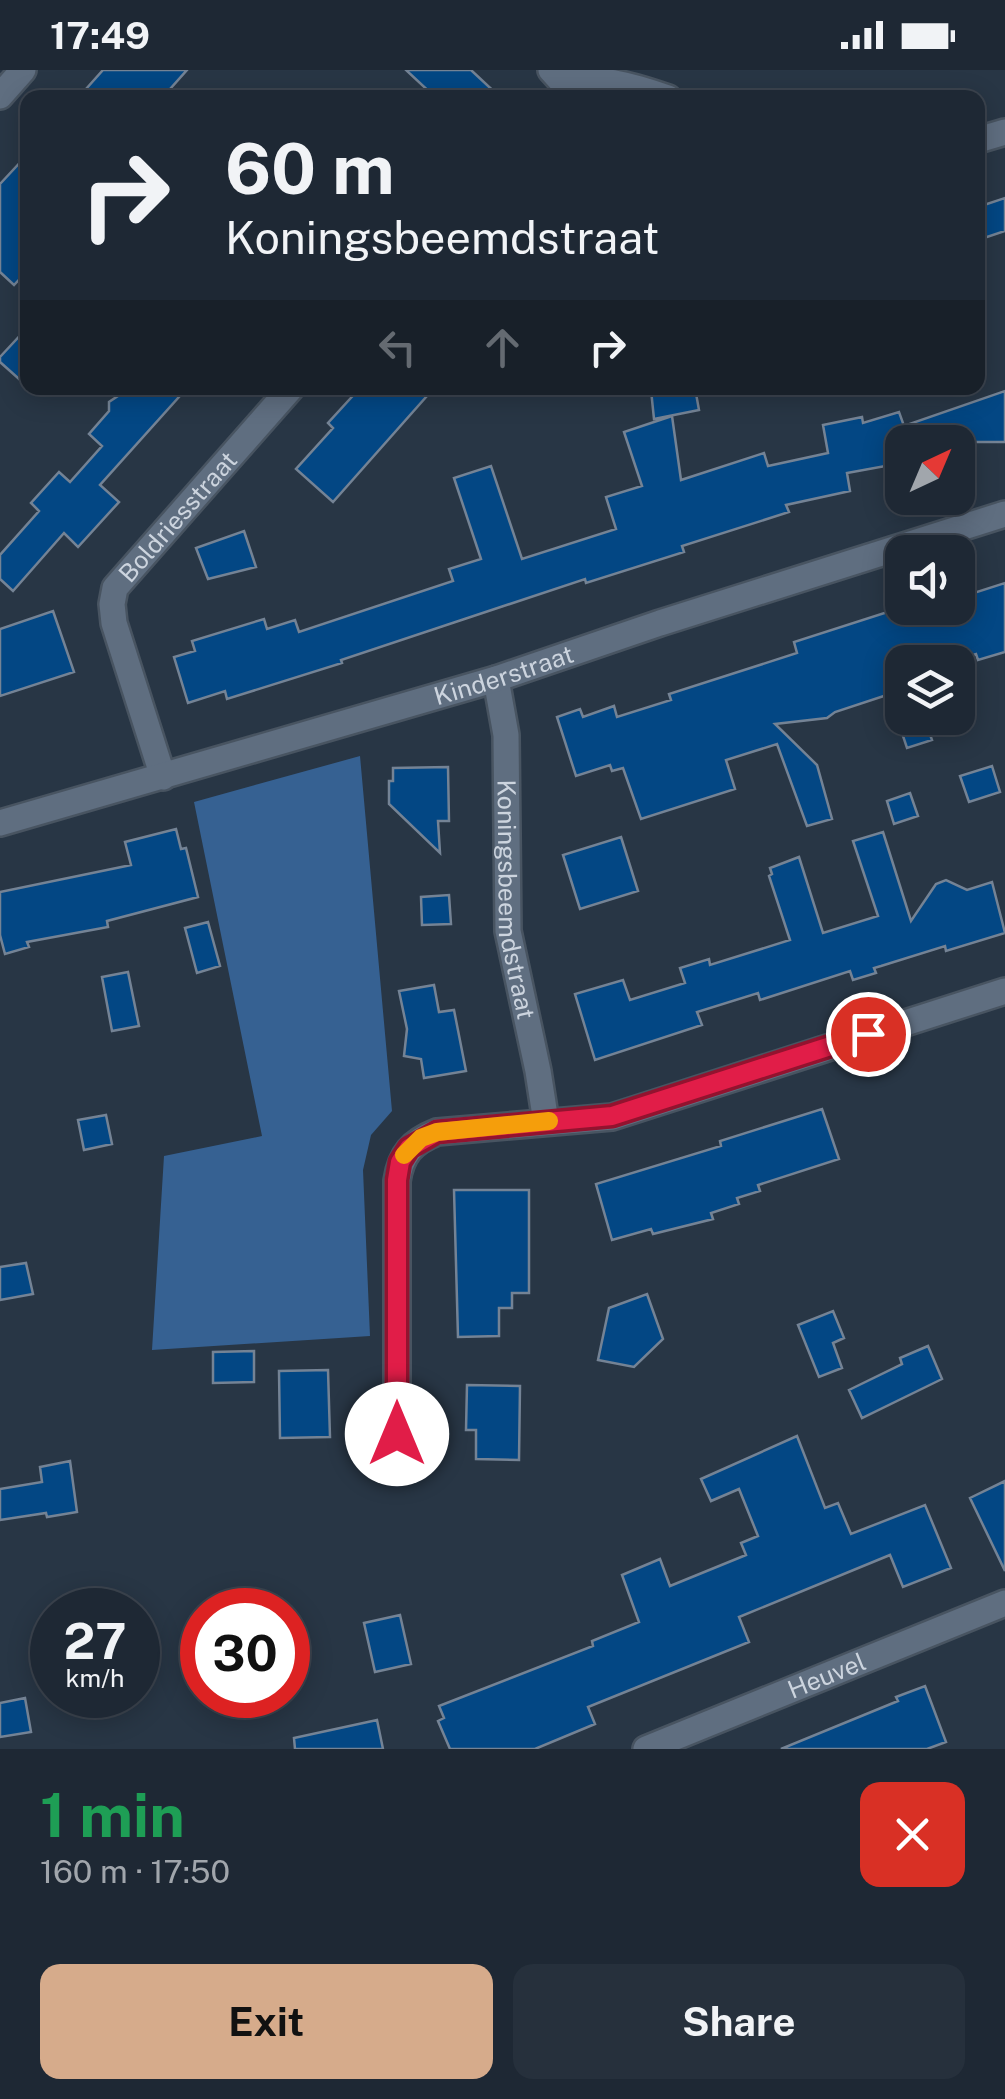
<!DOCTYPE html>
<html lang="en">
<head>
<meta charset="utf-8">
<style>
  body { margin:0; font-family:"Public Sans",sans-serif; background:#26303c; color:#f1f3f6; height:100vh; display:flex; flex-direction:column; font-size:38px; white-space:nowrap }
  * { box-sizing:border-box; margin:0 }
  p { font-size:32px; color:#a1a6ac }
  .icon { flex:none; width:55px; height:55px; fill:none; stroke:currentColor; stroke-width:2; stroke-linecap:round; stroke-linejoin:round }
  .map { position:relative; height:1679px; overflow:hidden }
  .sheet { display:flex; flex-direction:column; background:#1e2834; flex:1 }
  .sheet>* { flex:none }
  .top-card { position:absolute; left:20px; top:20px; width:965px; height:305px; border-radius:20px; box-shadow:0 5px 25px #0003,0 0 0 2px #3c444f; background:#1e2834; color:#f1f3f6; overflow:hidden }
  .needle { width:65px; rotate:44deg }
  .tools { position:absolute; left:885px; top:355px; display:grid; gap:20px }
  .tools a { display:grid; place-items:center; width:90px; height:90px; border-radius:20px; background:#1e2834; box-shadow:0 5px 25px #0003,0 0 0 2px #3c444f; font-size:50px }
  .speed { position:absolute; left:30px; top:1518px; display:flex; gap:20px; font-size:50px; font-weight:700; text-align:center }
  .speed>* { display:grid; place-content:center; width:130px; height:130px; border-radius:50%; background:#1e2834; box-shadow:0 5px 25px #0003,0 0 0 2px #3c444f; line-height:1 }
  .speed small { font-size:25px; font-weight:400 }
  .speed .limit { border:15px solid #d22; background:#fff; color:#111 }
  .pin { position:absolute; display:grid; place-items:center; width:85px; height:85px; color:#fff; margin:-42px; border:5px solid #fff; border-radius:50%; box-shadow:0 2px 10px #0007 }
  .me { position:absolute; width:110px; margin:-55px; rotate:0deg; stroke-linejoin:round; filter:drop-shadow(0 0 8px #0008) }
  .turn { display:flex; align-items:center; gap:35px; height:210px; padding:0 40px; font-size:45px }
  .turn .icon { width:130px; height:130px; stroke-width:2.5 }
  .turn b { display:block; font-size:70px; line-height:85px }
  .lanes { display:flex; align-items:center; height:95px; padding:0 40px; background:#0003; justify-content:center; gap:50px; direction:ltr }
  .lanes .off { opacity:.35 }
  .round { display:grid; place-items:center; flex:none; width:105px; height:105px; border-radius:20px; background:#26303c }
  .summary { display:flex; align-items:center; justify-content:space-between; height:170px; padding:0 40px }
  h1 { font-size:60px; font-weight:700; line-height:75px; color:#1e9e55 }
  .primary-button { display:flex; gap:20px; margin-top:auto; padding:20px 40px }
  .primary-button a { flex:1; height:115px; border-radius:20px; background:#d6ab8b; color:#111; font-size:40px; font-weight:700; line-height:115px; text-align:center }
  .primary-button a+a { background:#26303c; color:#f1f3f6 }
  .status { display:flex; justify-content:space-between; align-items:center; height:70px; padding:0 50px; background:#1e2834; direction:ltr }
  .status svg { height:28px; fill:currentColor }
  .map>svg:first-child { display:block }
</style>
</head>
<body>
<div class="status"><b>17:49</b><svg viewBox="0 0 49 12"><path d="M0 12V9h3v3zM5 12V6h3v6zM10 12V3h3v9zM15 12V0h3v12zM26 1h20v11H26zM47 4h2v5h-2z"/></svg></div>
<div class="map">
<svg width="1005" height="1679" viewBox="0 0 1005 1679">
  <rect width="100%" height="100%" fill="#283645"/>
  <path fill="#366192" d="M 360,686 L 392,1041 L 371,1065 L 363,1100 L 370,1266 L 152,1280 L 164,1086 L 262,1066 L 194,732 Z"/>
  <path fill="#034784" stroke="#748395" stroke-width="2.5" d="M 103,0 L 187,0 L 162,28 L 78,28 Z
    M 406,0 L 471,0 L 501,28 L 436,28 Z
    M 28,84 L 28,200 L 14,215 L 0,202 L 0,114 Z
    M 1005,128 L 1005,161 L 978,170 L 978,137 Z
    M 28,257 L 28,317 L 0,292 L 0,287 Z
    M 130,318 L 187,318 L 100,415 L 119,432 L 78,477 L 64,463 L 13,521 L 0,509 L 0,485 L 39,441 L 31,433 L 59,402 L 70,412 L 102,376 L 89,364 L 109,341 L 109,332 Z
    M 360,318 L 434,318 L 333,432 L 296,399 L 333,358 L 328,353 Z
    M 672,318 L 695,318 L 699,340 L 654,349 L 651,320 Z
    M 1005,321 L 1005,372 L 902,372 L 902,393 L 847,403 L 850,421 L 786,435 L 789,442 L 682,476 L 684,482 L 586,513 L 585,509 L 341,590 L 342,593 L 227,629 L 225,621 L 188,633 L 174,587 L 195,581 L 192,571 L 264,549 L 267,559 L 295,550 L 299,562 L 453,511 L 449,499 L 481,489 L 454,408 L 491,396 L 522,489 L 616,459 L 606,427 L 642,416 L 624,362 L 672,346 L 681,410 L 764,383 L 768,396 L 828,383 L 823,355 L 862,347 L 863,353 L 899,342 L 904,356 Z
    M 244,461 L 256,497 L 208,509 L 196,478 Z
    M 1005,513 L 1005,582 L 978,590 L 976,584 L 950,592 L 902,592 L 902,620 L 835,642 L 827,648 L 775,654 L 817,695 L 832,749 L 807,756 L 777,674 L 726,690 L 735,719 L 641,749 L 623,698 L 612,701 L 610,695 L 576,706 L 557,647 L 580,639 L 583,647 L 614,636 L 617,647 L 671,630 L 669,624 L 797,583 L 794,572 L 900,538 L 961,538 L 958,528 Z
    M 53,541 L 74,602 L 0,626 L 0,559 Z
    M 897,648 L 924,648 L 932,670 L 907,678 Z
    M 992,696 L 1000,722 L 969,732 L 960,706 Z
    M 448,697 L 449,751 L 438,751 L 440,783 L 389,734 L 389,711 L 393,711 L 393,698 Z
    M 910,723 L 918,746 L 894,754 L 887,731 Z
    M 176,759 L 181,779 L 186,778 L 198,827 L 107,851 L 108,857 L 27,872 L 29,877 L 5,884 L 0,865 L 0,822 L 131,795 L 125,772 Z
    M 883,762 L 911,851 L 936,814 L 946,810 L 967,820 L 992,812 L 1005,863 L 946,881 L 945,876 L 881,896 L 874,898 L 876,903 L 853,910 L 850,901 L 760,930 L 758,923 L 697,942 L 702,955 L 595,990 L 575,924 L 623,910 L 630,930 L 685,913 L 680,898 L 709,889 L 710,895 L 790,870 L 769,806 L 772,804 L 770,798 L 799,787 L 823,863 L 878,846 L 853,771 Z
    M 621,767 L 638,821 L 580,839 L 563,785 Z
    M 449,825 L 451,854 L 422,855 L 421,827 Z
    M 208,852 L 220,896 L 197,903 L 185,858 Z
    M 128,902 L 139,956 L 112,961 L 102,907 Z
    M 434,915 L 439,942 L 454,940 L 466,1001 L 424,1008 L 421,989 L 404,986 L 407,959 L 399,921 Z
    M 822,1039 L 839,1089 L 758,1115 L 760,1121 L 737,1128 L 739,1134 L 711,1143 L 713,1149 L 653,1164 L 651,1159 L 612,1170 L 596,1114 L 721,1076 L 720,1071 Z
    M 106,1045 L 112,1074 L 84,1080 L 78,1050 Z
    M 454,1120 L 529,1120 L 529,1223 L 512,1223 L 512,1238 L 499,1238 L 499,1266 L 458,1267 Z
    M 26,1193 L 33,1224 L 0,1230 L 0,1197 Z
    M 647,1224 L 663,1269 L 634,1297 L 598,1290 L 609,1238 Z
    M 833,1241 L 844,1268 L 833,1273 L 842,1298 L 819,1307 L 798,1255 Z
    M 928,1276 L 942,1309 L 862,1348 L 849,1320 L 902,1294 L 900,1288 Z
    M 254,1281 L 254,1312 L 213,1313 L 213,1282 Z
    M 328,1300 L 330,1367 L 280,1368 L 279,1301 Z
    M 467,1315 L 520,1316 L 519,1390 L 476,1389 L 476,1360 L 466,1360 Z
    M 797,1366 L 825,1438 L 838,1433 L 851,1464 L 925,1435 L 951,1498 L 903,1517 L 890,1485 L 739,1547 L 749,1572 L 588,1637 L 595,1654 L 535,1679 L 450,1679 L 438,1651 L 444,1648 L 439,1636 L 593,1576 L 592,1571 L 639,1552 L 622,1505 L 660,1489 L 670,1516 L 746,1485 L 741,1473 L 758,1466 L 739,1419 L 711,1431 L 701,1409 Z
    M 70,1391 L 77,1442 L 47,1447 L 46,1443 L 0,1450 L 0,1419 L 42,1412 L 40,1397 Z
    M 1005,1411 L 1005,1501 L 970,1428 Z
    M 400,1545 L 411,1594 L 375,1602 L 364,1553 Z
    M 925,1616 L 946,1672 L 927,1679 L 781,1679 L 898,1631 L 896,1627 Z
    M 25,1628 L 31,1662 L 0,1667 L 0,1633 Z
    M 377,1650 L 383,1679 L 295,1679 L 294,1668 Z"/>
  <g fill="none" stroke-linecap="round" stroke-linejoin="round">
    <g stroke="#485461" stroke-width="30">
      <g id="minor">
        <path d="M 551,0 L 560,10 C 603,8 628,14 668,28"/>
        <path d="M 0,26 L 23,0"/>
        <path d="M 978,70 L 1005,62"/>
        <path id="s1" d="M 496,609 L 506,665 L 508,861 L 538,1001 L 546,1052"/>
        <path id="s2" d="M 163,707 L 114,553 L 112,534 L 115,518 L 291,318"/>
        <path id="s3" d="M 0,753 L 496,609 L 660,553 L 1005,444"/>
        <path d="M 397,1364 L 397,1111 C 401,1084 412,1072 437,1062 L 612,1047 L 1005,921"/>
        <path id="s4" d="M 646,1679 L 1005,1533"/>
      </g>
    </g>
    <use href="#minor" stroke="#5f6e80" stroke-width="25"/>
  </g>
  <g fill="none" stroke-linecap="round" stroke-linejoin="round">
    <g stroke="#92132f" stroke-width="25">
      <path id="route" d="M 397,1364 L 397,1110 L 400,1092 L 409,1078 L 437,1062 L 612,1046 L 868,964"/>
    </g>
    <use href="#route" stroke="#e11d48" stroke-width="18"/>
    <path stroke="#f59e0b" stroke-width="18" d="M 404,1085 L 421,1068 L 437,1062 L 549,1051"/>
  </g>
  <g text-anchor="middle" stroke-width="10" stroke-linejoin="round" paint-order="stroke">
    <g font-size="25" fill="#ccd4de" stroke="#1e2b3b">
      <text dy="9" stroke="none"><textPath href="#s2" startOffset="292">Boldriesstraat</textPath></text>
      <text dy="9" stroke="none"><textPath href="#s3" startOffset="525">Kinderstraat</textPath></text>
      <text dy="9" stroke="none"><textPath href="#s1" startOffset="222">Koningsbeemdstraat</textPath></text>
      <text dy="9" stroke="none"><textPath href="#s4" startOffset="195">Heuvel</textPath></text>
    </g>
  </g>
</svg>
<div class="tools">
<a><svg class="needle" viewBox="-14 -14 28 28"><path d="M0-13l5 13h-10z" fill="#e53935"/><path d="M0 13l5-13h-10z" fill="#a1a6ac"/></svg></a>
<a><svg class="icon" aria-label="sound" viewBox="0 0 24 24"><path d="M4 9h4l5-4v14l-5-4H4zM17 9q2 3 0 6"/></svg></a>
<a><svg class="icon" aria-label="layers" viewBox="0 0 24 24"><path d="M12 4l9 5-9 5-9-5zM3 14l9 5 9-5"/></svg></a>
</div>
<div class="speed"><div>27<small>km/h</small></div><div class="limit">30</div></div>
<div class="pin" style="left:868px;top:964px;background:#d93025"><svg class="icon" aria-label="arrive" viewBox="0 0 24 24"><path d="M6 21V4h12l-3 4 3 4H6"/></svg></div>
<svg class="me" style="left:397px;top:1364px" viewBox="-20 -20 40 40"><circle r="19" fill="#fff"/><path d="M0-13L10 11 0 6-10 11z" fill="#e11d48"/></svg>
<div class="top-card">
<div class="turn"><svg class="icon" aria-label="right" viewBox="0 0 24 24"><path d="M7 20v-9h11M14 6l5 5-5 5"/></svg><div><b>60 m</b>Koningsbeemdstraat</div></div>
<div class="lanes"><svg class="icon off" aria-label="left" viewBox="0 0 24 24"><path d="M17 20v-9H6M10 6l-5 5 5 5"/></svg><svg class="icon off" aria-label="ahead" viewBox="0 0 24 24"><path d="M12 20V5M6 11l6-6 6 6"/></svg><svg class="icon" aria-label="right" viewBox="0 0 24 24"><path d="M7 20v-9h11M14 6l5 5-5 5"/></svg></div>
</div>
</div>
<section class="sheet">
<div class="summary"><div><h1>1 min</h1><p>160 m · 17:50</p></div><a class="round" style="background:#d93025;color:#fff"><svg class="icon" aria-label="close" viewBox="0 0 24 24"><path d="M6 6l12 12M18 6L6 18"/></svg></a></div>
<div class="primary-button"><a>Exit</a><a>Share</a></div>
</section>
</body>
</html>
